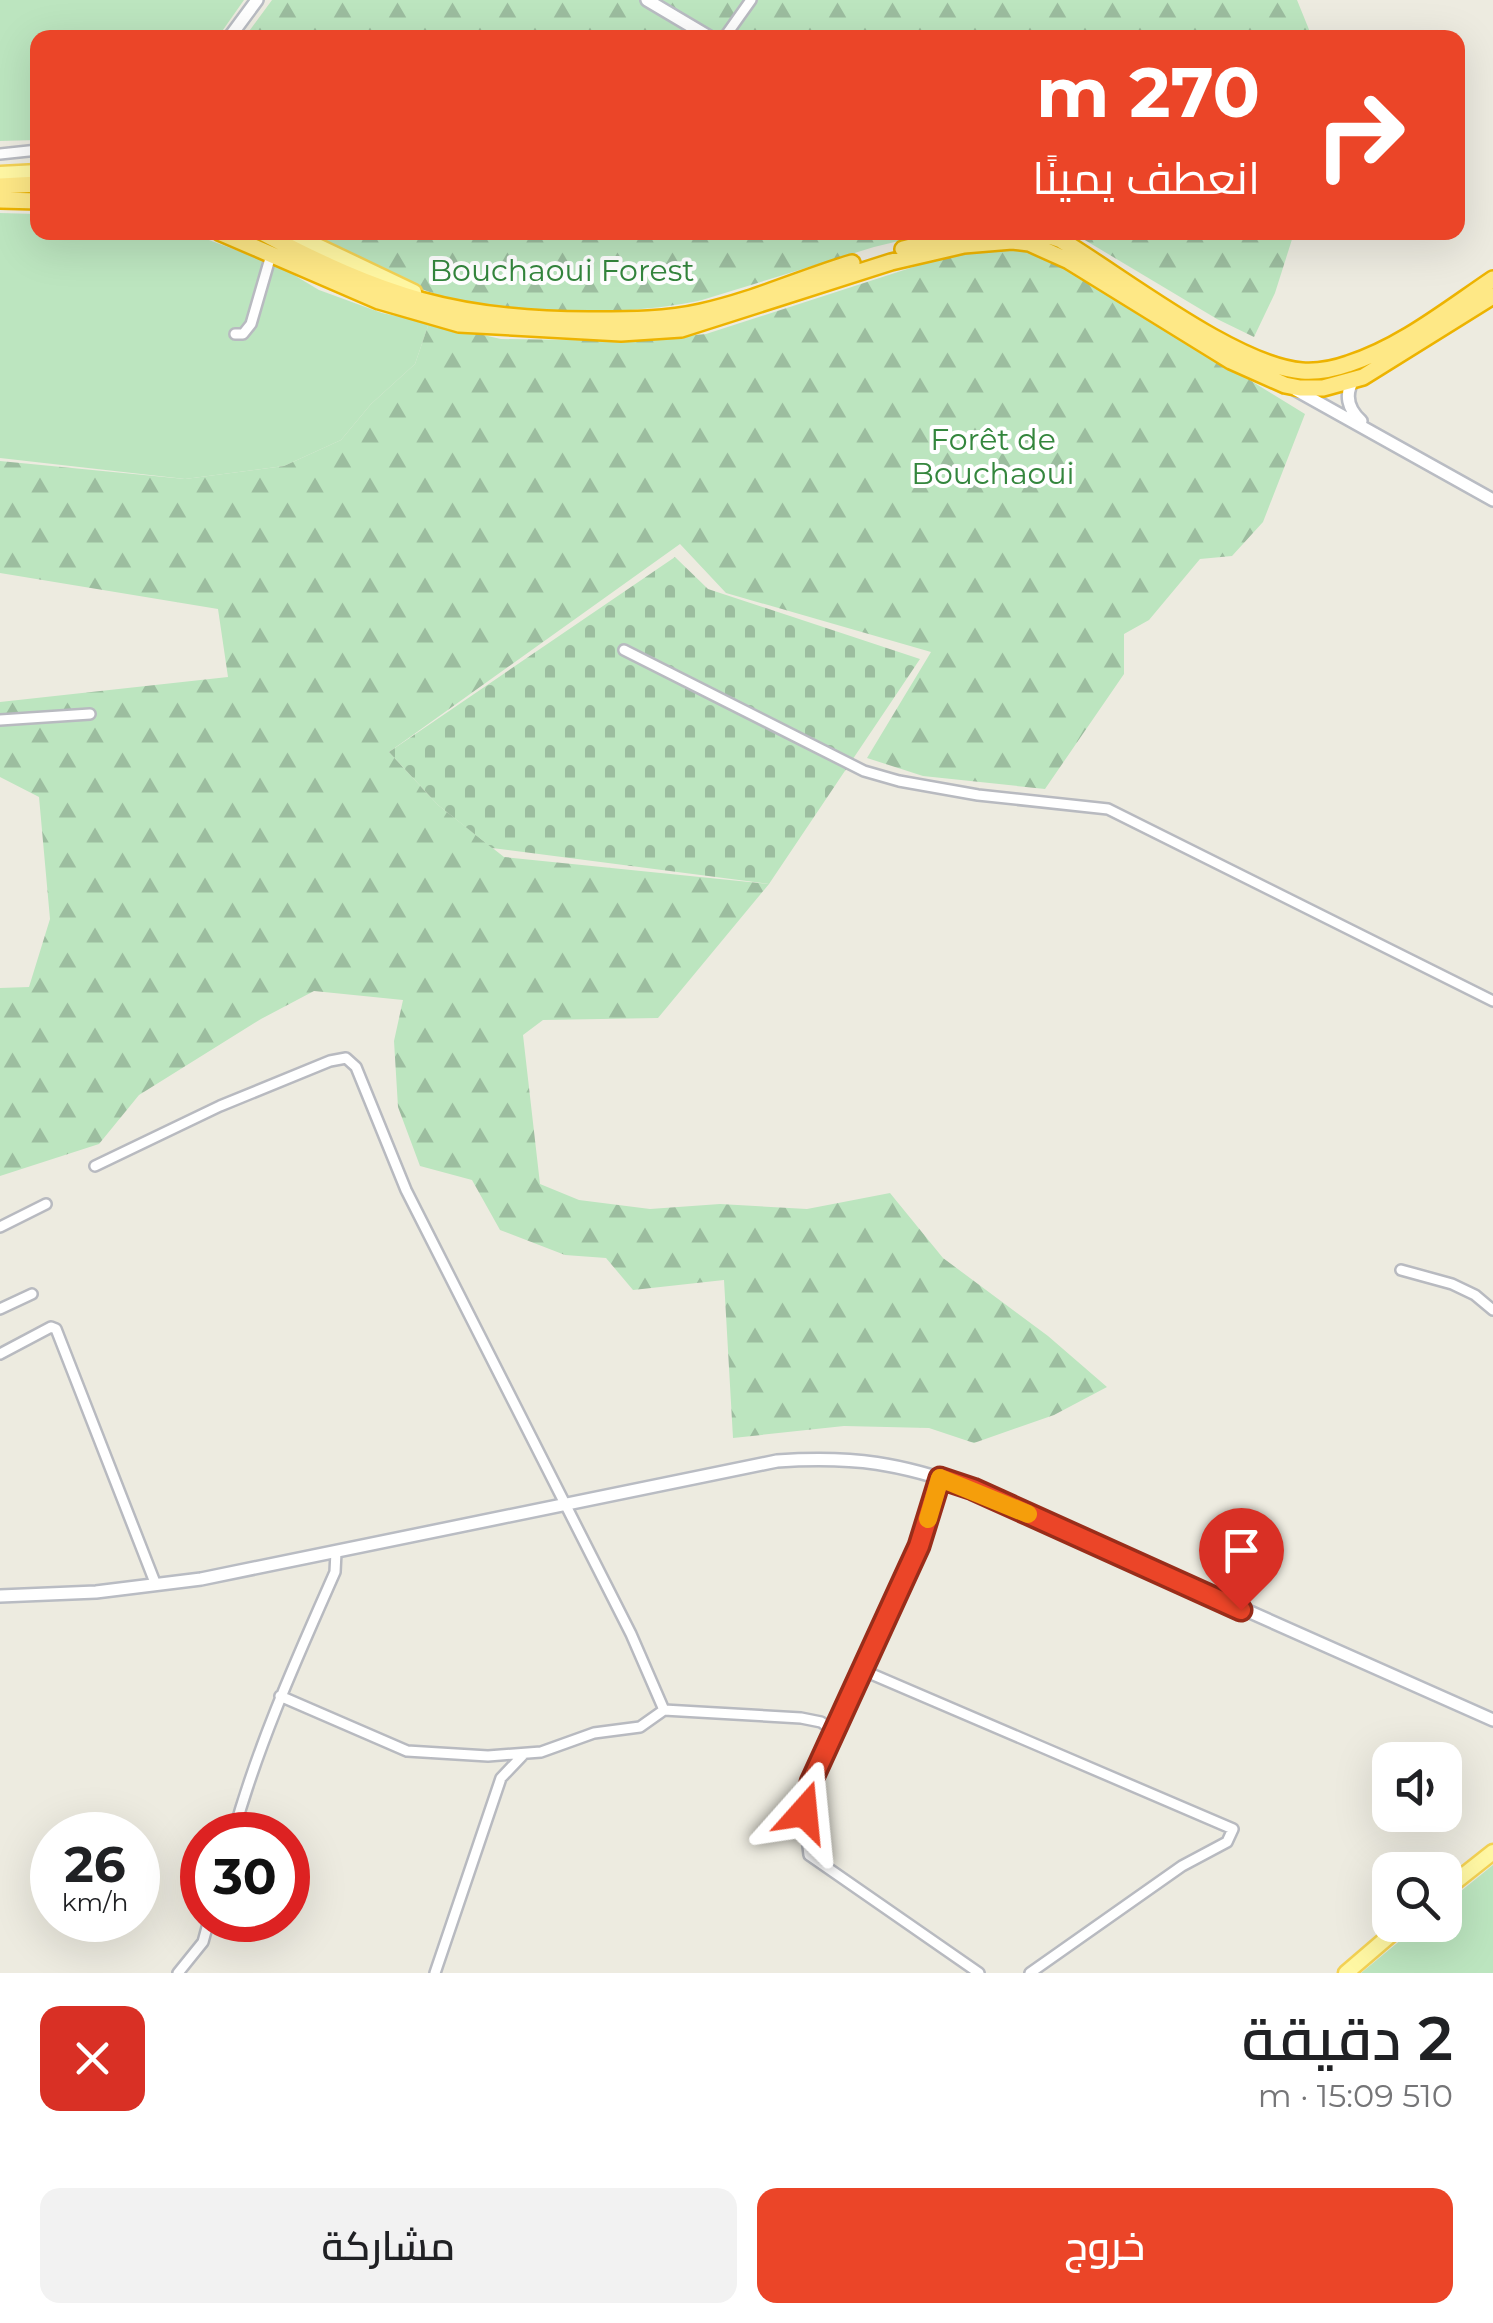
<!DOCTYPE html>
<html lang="ar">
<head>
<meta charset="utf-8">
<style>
  body { margin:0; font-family:Montserrat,Cairo,sans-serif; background:#f2f2f2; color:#202124; direction:rtl; height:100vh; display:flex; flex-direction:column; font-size:38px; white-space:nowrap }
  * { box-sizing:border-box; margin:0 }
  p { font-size:32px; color:#757577 }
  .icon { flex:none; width:55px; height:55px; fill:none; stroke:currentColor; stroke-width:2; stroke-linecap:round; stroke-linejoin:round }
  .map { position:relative; height:1973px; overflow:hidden; direction:ltr }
  .drawer { display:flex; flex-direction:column; background:#fff; flex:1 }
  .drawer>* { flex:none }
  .guide { position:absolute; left:30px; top:30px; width:1435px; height:210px; border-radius:20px; box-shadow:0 10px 40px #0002; direction:rtl; background:#eb4528; color:#fff; overflow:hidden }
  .controls { position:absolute; left:1372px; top:1742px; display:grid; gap:20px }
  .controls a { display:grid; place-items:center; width:90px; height:90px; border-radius:20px; background:#fff; box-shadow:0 10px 40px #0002; font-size:50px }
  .speed { position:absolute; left:30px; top:1812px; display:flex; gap:20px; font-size:50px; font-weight:700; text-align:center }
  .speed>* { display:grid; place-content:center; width:130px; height:130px; border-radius:50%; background:#fff; box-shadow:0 10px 40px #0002; line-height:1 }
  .speed small { font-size:25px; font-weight:400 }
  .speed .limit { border:15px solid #d22; background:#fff; color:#111 }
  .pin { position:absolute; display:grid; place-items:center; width:85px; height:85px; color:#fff; margin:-102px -42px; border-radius:50% 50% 50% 0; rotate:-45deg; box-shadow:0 0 10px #0007 }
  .pin .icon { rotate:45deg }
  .me { position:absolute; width:110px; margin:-55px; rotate:18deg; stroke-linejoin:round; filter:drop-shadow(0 0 8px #0008) }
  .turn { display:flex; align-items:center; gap:35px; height:210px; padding:0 40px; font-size:45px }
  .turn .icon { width:130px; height:130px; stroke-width:2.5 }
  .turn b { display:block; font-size:70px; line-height:85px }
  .round { display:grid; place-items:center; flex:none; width:105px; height:105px; border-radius:20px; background:#f2f2f2 }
  .head { display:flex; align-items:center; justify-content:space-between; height:170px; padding:0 40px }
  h1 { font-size:60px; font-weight:600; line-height:75px }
  .primary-button { display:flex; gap:20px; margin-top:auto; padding:20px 40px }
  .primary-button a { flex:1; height:115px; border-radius:20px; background:#eb4528; color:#fff; font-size:40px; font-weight:600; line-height:115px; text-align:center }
  .primary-button a+a { background:#f2f2f2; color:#202124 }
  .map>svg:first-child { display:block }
</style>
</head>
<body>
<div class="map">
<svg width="1493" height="1973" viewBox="0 0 1493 1973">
  <defs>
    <pattern id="forest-firs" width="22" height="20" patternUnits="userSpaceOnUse" patternTransform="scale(2.5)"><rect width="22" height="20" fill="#bce5bf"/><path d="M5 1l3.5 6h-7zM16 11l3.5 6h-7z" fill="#9cbd9f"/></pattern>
    <pattern id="cemetery-stones" width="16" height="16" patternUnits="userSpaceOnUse" patternTransform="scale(2.5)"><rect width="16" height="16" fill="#bce5bf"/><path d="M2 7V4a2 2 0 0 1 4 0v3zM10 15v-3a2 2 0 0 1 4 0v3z" fill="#9cbd9f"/></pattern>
  </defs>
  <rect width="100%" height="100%" fill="#edebe0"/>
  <path fill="#bce5bf" d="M 0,0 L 244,0 L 218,37 L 38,38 L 37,140 L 0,141 Z
    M 0,213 L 37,214 L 38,232 L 190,233 L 279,266 L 319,290 L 382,313 L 429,323 L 415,364 L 371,404 L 341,440 L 284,466 L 185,479 L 0,458 Z
    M 1493,1865 L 1493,1973 L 1361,1973 L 1419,1925 L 1445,1925 L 1445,1904 Z"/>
  <path fill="url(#forest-firs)" d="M 272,0 L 1297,0 L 1312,37 L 244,38 Z
    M 311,233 L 932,233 L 874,247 L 702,300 C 631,316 511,317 442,296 C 397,283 353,254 311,233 Z
    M 1073,233 L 1294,233 L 1275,293 L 1254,337 L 1217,319 Z
    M 1008,243 L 1044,254 L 1305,414 L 1263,522 L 1232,556 L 1200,559 L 1149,620 L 1124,634 L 1124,674 L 1045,789 L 923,776 L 867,758 L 931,652 L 726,593 L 680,544 L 389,752 L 438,805 L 504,857 L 769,884 L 658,1018 L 543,1020 L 523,1035 L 540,1184 L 579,1200 L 650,1209 L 720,1204 L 807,1209 L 890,1193 L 943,1258 L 1048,1336 L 1107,1387 L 1054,1415 L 974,1443 L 929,1428 L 844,1426 L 733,1438 L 724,1280 L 633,1290 L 606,1258 L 565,1255 L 500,1230 L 472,1180 L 420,1166 L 398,1107 L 394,1041 L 403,1000 L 314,991 L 261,1019 L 139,1095 L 99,1144 L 0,1176 L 0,988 L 29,987 L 50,919 L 39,797 L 0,777 L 0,702 L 228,677 L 218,609 L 0,573 L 0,461 L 185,479 L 284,466 L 341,440 L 371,404 L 415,364 L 429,323 L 501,339 L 632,341 L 706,334 L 972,248 Z"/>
  <path fill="url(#cemetery-stones)" d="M 675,557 L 708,589 L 920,659 L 769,884 L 492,848 L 438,805 L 389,752 Z"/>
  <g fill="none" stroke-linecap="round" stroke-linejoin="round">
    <g stroke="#b8bac0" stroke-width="14">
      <path id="street" d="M 724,38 L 751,0
        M 0,154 L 38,150
        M 235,334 L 243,334 L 251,324 L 271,255
        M 624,650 L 864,771 L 899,781 L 978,795 L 1108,809 L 1493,1001
        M 0,720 L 90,714
        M 95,1166 L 220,1106 L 330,1061 L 346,1058 L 356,1067 L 406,1190 L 631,1634 L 664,1710 L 640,1727 L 594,1733 L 541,1752 L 488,1756 L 407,1751 L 280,1696
        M 0,1227 L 46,1204
        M 1401,1270 L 1452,1284 L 1475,1295 L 1493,1310
        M 0,1309 L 32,1294
        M 0,1354 L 51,1327 L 56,1329 L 156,1585
        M 940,1477 L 919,1546 L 862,1670 L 1233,1829 L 1227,1842 L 1182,1866 L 1030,1973
        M 862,1670 L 811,1782 L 804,1812 L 809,1855 L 979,1973
        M 664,1710 L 801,1718 L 821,1722 L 834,1731
        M 233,1835 C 258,1744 297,1658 335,1572 L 336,1552
        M 178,1973 L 203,1942 L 209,1920
        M 435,1973 L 501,1778 L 524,1754"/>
    </g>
    <g stroke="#b9bcc3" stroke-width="16">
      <path id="secondary" d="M 647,0 L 711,38
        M 229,38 L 257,0
        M 1354,379 C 1344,394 1348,409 1361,421
        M 1296,390 L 1493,500
        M 0,1596 L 96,1592 L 201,1579 L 777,1461 C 856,1456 899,1463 973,1489 L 1493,1720"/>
    </g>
    <g stroke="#f3d153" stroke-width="19">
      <path id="primary" d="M 0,174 L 38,172
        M 288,232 L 414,292
        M 1445,1890 L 1493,1852
        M 1346,1973 L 1402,1925"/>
    </g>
    <g stroke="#edb300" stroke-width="20">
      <path id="highway" d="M 0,186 L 38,184
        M 0,200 L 38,201
        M 219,232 L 379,301 L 459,324 L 621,333 L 681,329 L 891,262 L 964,245 L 1012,241 L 1029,243 L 1069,261 L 1231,361 L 1285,385 L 1300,388 L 1323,388 L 1363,377 L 1493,296
        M 261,232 C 381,296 458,321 595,320 C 630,320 666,320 701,312 C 752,301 802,278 852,263
        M 1038,232 L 1061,240 C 1121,276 1236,366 1302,371 C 1317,372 1334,369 1348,364 C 1401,347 1447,310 1493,279
        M 903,249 L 970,232"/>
    </g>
    <use href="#street" stroke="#fff" stroke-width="9"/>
    <use href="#secondary" stroke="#fff" stroke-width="11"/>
    <use href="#primary" stroke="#fff7a3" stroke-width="14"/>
    <use href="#highway" stroke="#fee886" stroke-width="15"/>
  </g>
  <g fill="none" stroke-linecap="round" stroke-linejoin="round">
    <g stroke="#992d1a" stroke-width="25">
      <path id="route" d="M 804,1812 L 811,1782 L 919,1546 L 940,1478 L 973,1489 L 1241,1610"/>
    </g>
    <use href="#route" stroke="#eb4528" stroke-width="18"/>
    <path stroke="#f59e0b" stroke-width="18" d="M 928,1519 L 940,1478 L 1028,1514"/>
  </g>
  <g text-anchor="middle" stroke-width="8" stroke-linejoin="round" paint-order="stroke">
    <g font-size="30" fill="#34863d" stroke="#fff">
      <text x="562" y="281">Bouchaoui Forest</text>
      <text x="993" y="450">Forêt de<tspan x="993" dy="34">Bouchaoui</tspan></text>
    </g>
  </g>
</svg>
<div class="controls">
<a><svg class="icon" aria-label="sound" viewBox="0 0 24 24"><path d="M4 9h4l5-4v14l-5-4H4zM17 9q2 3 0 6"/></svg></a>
<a><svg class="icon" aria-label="search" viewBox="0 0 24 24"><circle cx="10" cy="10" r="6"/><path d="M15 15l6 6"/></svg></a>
</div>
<div class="speed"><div>26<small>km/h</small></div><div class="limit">30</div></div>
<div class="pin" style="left:1241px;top:1610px;background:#d93025"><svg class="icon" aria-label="arrive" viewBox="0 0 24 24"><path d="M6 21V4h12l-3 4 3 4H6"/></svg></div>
<svg class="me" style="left:804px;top:1812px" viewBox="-20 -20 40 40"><path d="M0-17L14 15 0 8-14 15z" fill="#eb4528" stroke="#fff" stroke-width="4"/></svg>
<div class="guide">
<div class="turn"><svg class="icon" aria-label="right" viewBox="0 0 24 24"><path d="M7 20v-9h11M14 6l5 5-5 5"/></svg><div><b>270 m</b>انعطف يمينًا</div></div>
</div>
</div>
<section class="drawer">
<div class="head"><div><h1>2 دقيقة</h1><p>510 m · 15:09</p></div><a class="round" style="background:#d93025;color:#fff"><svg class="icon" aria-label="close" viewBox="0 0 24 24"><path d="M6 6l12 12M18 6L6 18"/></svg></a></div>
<div class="primary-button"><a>خروج</a><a>مشاركة</a></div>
</section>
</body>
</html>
